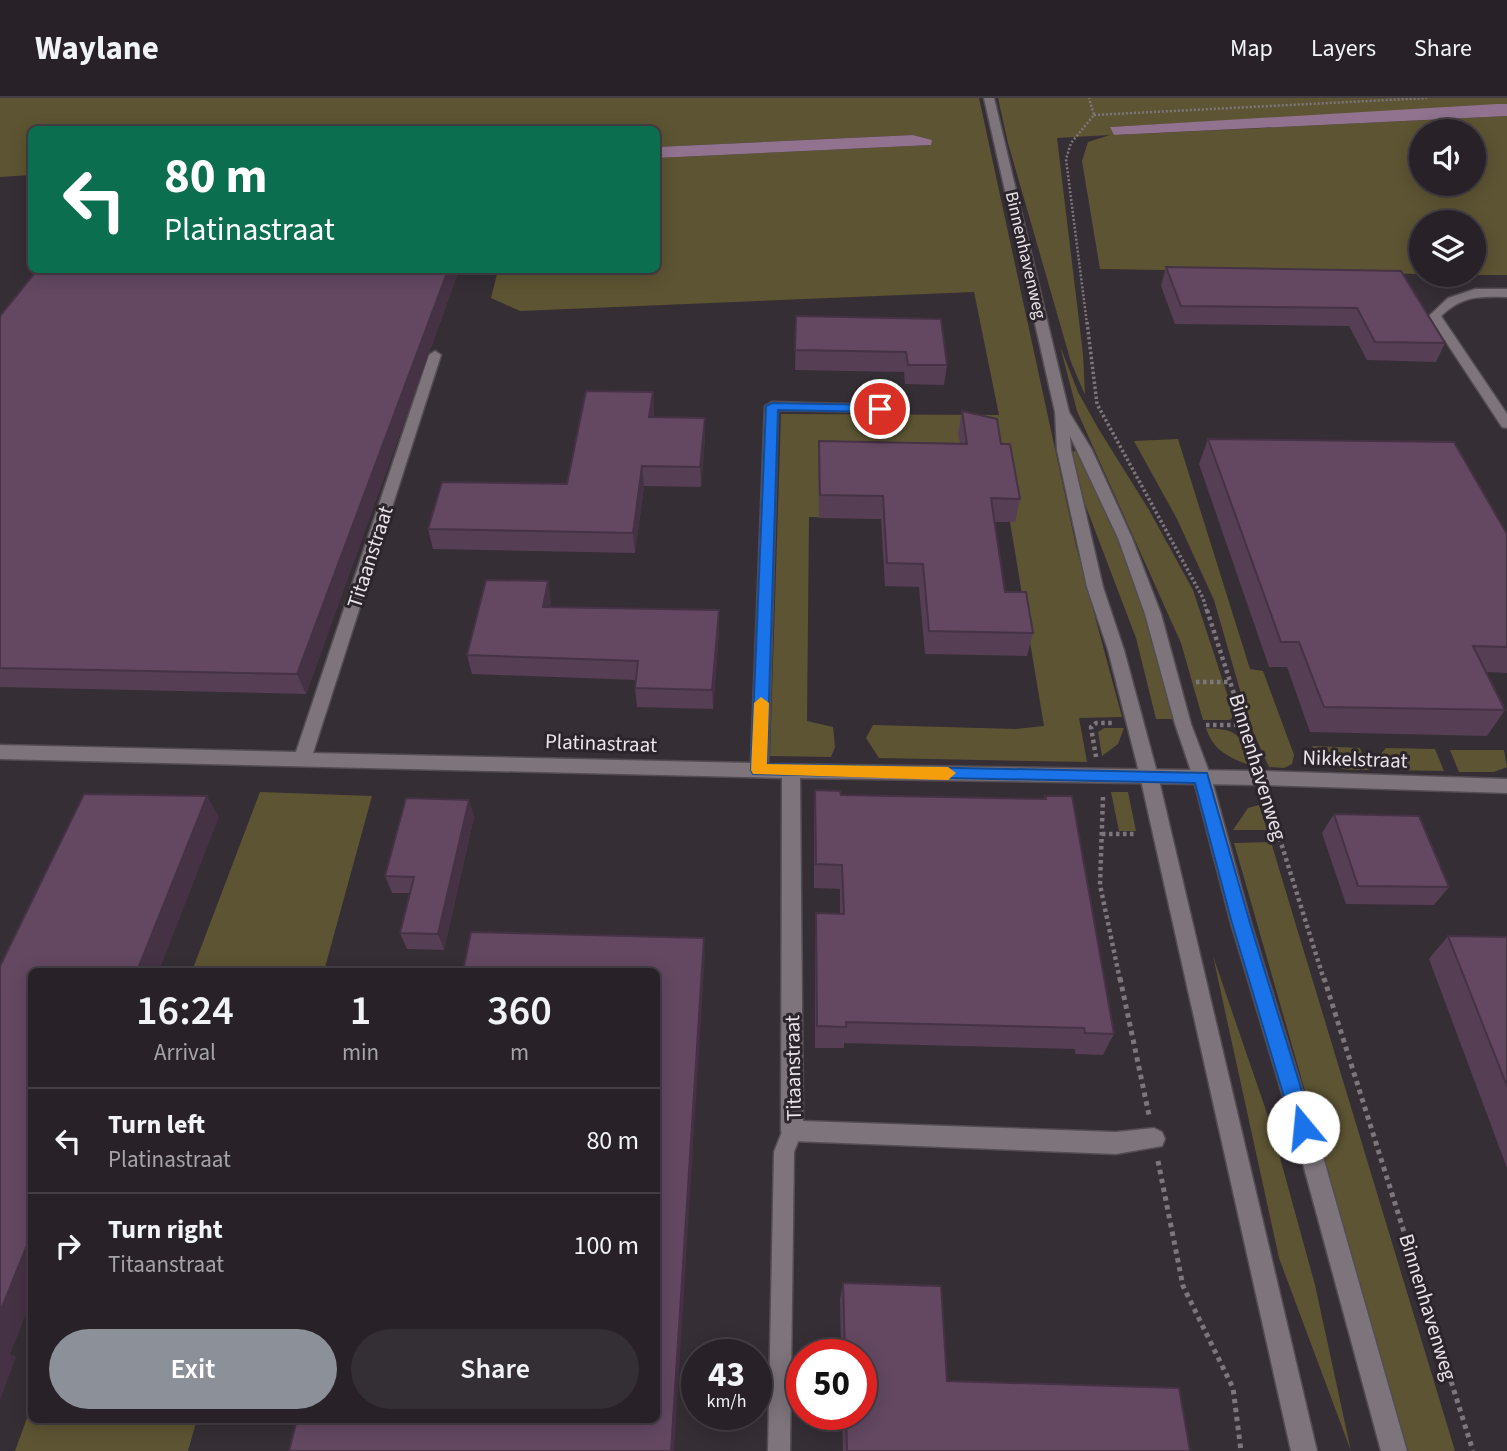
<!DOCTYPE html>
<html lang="en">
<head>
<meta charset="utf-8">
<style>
  body { margin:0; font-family:"Source Sans 3",sans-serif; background:#342f34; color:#f1f3f6; height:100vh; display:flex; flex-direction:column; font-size:26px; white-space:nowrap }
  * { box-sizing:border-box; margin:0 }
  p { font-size:23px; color:#a5a4a8 }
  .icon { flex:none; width:38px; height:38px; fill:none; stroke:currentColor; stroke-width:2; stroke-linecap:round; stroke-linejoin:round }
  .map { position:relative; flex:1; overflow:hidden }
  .details { position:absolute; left:28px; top:870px; width:632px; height:455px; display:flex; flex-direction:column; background:#282228; border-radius:10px; box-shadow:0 4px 18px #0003,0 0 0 2px #443f45 }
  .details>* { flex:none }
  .top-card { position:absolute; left:28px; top:28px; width:632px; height:147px; border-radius:10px; box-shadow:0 4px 18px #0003,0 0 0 2px #443f45; background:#0b6e4f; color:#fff; overflow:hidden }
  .buttons { position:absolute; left:1409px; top:21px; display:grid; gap:14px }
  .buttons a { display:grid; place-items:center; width:77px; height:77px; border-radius:50%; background:#282228; box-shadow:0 4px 18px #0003,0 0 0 2px #443f45; font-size:35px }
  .speed { position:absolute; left:681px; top:1241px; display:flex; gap:14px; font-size:35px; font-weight:700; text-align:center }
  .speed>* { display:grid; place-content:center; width:91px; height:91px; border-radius:50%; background:#282228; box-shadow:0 4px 18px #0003,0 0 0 2px #443f45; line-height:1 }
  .speed small { font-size:18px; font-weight:400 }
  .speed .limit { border:10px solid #d22; background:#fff; color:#111 }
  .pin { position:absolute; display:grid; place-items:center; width:60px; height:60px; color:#fff; margin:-30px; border:4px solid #fff; border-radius:50%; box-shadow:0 2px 7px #0007 }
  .me { position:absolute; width:77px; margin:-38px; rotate:343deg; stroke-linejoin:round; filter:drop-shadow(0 0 5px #0008) }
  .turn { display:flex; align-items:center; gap:24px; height:147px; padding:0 21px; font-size:32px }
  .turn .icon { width:91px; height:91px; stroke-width:2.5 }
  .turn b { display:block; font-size:49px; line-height:60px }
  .eta { display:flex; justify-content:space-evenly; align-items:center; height:119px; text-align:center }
  .eta b { font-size:42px; font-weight:600; line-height:49px }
  .primary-button { display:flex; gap:14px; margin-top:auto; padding:14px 21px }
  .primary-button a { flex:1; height:80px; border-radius:42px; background:#8c9099; color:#fff; font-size:28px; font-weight:600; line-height:80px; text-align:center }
  .primary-button a+a { background:#342f34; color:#f1f3f6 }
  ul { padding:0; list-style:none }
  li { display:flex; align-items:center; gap:21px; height:105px; padding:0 21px; border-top:2px solid #443f45 }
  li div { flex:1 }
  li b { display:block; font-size:26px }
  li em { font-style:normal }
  header { display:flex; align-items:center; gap:42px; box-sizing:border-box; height:98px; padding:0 35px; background:#282228; border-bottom:2px solid #443f45 }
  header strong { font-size:33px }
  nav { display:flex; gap:38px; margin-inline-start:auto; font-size:24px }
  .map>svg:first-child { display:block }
</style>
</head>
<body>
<header>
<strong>Waylane</strong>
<nav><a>Map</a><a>Layers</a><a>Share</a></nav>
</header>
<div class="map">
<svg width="1507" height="1353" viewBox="0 0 1507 1353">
  <rect width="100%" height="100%" fill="#362e35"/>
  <path fill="#5d5433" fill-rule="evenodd" d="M 0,0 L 979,0 L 1076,448 L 1122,619 L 1079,620 L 1087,664 L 879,660 L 866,640 L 873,627 L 1016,631 L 1044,628 L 1010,424 L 809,419 L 807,623 L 833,629 L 835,649 L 831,659 L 770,658 L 781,316 L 999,317 L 974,194 L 520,213 L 491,200 L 498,172 L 656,172 L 656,60 L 931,47 L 931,42 L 913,37 L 656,49 L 656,32 L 32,32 L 31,77 L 0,79 Z
    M 998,0 L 1507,0 L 1507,6 L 1492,8 L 1110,29 L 1115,37 L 1507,18 L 1507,177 L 1474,177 L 1474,124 L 1421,124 L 1421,176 L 1100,171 L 1082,63 L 1088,44 L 1110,37 L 1057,40 L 1083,256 L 1085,297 L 1071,264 L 1008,45 ZM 1421,33 L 1474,33 L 1474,86 L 1421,86 Z
    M 1060,248 L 1078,294 L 1098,330 L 1149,412 L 1193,492 L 1234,617 L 1230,622 L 1203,622 L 1181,545 L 1077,313 Z
    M 1178,341 L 1250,571 L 1263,573 L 1294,657 L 1292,666 L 1284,670 L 1269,669 L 1250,627 L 1214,502 L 1177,421 L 1134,343 Z
    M 1075,353 L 1079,355 L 1111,423 L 1137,489 L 1174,621 L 1156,621 L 1136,540 L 1085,406 L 1072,354 Z
    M 1104,630 L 1124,630 L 1118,646 L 1102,658 L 1098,634 Z
    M 1206,630 C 1240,632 1239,635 1249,667 C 1228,659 1213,652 1206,630 Z
    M 1312,648 L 1360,650 L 1369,672 C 1345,672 1323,673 1312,648 Z
    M 1386,650 L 1435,651 L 1444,673 L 1383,672 L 1378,659 Z
    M 1450,652 L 1504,652 L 1507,669 L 1494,674 L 1459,674 Z
    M 260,694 L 372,698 L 324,873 L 192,873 Z
    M 1111,694 L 1128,694 L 1136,733 L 1119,733 Z
    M 1259,707 L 1267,732 L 1233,732 L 1248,710 Z
    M 1271,744 L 1295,824 L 1455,1353 L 1408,1353 L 1234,745 Z
    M 1213,858 L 1271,1027 L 1315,1187 L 1351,1353 L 1279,1160 Z
    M 31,1309 L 32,1321 L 197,1321 L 188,1353 L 15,1353 Z"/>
  <path fill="#91738f" d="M 1497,6 L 1507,6 L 1507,18 L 1114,37 L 1110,29 Z
    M 913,37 L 932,42 L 931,47 L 656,60 L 656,49 Z"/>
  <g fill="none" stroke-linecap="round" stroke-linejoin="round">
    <g stroke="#534c52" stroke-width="3">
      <path id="lane" d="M 792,1024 L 799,1026 L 802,1033 L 794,1054 L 790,1353 L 768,1353 L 774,1054 L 785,1026 Z"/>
    </g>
    <g stroke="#534c52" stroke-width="3">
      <path id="street" d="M 1475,191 L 1507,191 L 1507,199 C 1479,198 1462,198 1441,218 L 1507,316 L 1507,330 L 1502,329 L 1429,218 L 1448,200 Z
        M 435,253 L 441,257 L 313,655 L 751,665 L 765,308 L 772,304 L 880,307 L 887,311 L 885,314 L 778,312 L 768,666 L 1261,673 L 1507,681 L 1507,695 L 1261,687 L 800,680 L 803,1023 L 1116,1034 L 1154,1030 L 1162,1034 L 1165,1041 L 1162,1048 L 1116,1056 L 792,1043 L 784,1040 L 781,1033 L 782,680 L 0,661 L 0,647 L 296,654 L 429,257 Z"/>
    </g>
    <g stroke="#534c52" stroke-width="3">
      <path id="secondary" d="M 984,0 L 994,0 L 1069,314 L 1092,352 L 1132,440 L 1161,516 L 1191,626 L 1211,679 L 1251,825 L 1322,1055 L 1407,1353 L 1381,1353 L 1300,1055 L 1231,825 L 1193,679 L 1175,626 L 1145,516 L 1118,440 L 1070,338 L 1071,352 L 1103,489 L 1124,552 L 1158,678 L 1317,1353 L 1291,1353 L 1140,678 L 1108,552 L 1087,489 L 1057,352 L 1055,314 Z"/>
    </g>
    <path stroke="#7d767c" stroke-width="2.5" stroke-dasharray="2 2" stroke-linecap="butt" d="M 1094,17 L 1427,0
      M 1087,226 L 1066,61 L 1071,45 L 1094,17 L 1089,0"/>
    <path stroke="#7d767c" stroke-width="3.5" stroke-dasharray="2.5 2.5" stroke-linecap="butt" d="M 1087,224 L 1097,306 L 1203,500 L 1207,514"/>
    <path stroke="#7d767c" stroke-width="4.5" stroke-dasharray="3.5 3.5" stroke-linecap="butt" d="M 1207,512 L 1254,658
      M 1196,584 L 1231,584
      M 1206,627 L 1244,627
      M 1096,659 L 1091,629 L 1096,625 L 1114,625
      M 1103,699 L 1100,787 L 1120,882
      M 1267,700 L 1324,882
      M 1102,736 L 1137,736"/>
    <path stroke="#7d767c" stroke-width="5" stroke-dasharray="4.5 4.5" stroke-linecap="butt" d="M 1120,880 L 1149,1017
      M 1324,880 L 1473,1353
      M 1158,1063 L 1183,1188 L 1233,1290 L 1241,1353"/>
    <use href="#lane" fill="#7d747c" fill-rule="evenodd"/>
    <use href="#street" fill="#7d747c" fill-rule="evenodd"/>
    <use href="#secondary" fill="#7d747c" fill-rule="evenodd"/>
  </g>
  <path fill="#563e54" d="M 1166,169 L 1401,173 L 1445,245 L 1436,264 L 1367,262 L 1349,228 L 1175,226 L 1161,188 Z
    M 37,172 L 459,172 L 306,596 L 0,589 L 0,218 Z
    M 796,218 L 947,267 L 944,287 L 905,286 L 904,274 L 795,272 Z
    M 653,294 L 654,319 L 705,340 L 701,389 L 644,388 L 635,455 L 433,451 L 428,431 L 567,386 Z
    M 962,313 L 1001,346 L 1020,401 L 1015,424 L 994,424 L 1005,494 L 1033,535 L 1027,558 L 925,556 L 919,489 L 885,488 L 881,421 L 819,420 L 818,366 L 819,343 L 960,345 L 958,336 Z
    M 1208,341 L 1507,436 L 1507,575 L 1486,574 L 1505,612 L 1487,638 L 1310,634 L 1287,569 L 1269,569 L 1199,366 Z
    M 551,503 L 550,509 L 719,512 L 719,532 L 713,611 L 637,609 L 635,590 L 636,582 L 472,576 L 467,557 Z
    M 815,692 L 841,697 L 1044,701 L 1045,698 L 1114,936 L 1103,957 L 1075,956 L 1075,951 L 844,945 L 844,950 L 815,950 L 815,838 L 816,815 L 840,816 L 840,791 L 814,790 L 814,717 Z
    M 469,702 L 474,719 L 444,852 L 407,851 L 400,835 L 410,795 L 392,795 L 385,778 Z
    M 1334,716 L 1449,789 L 1434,807 L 1346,806 L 1322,735 Z
    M 1448,838 L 1507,839 L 1507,1070 L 1429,861 Z
    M 843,1185 L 947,1283 L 1190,1353 L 843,1353 L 842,1316 L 861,1316 L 861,1256 L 841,1256 L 840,1201 Z"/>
  <path fill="#463245" d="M 448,172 L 459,172 L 306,596 L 297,576 Z
    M 653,294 L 654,314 L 651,339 L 649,319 Z
    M 705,320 L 705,340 L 701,389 L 700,369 Z
    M 642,368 L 644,388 L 635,455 L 633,435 Z
    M 548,483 L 551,503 L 546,528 L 543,509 Z
    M 719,512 L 719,532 L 713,611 L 712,592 Z
    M 207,698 L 219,719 L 159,873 L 137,873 Z
    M 469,702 L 474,719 L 444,852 L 438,836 Z
    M 704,840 L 705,857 L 674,1353 L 671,1353 Z
    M 32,1135 L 32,1202 L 10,1256 L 16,1259 L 0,1302 L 0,1214 Z"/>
  <path fill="#644862" stroke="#463245" stroke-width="2" d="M 1166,169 L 1401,173 L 1445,245 L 1375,244 L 1357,210 L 1181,208 Z
    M 37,172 L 448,172 L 297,576 L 0,570 L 0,218 Z
    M 796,218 L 941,221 L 947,267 L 908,267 L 906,254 L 795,252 Z
    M 586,293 L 653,294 L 649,319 L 705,320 L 700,369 L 642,368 L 633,435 L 428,431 L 442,384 L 567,386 Z
    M 962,313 L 997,321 L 1001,346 L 1010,346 L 1020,401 L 991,400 L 1005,494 L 1026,494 L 1033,535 L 929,533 L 923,466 L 887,465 L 883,398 L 820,397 L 819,343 L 967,346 Z
    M 1208,341 L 1454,344 L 1507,436 L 1507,549 L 1473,548 L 1505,612 L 1324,609 L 1299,544 L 1281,544 Z
    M 486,482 L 548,483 L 543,509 L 719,512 L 712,592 L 635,590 L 638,563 L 467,557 Z
    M 815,692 L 840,693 L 841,697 L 1046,701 L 1045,698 L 1072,698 L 1114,936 L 1085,935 L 1084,930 L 846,924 L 846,929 L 817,928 L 816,815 L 844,816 L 842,767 L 816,766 Z
    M 84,696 L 207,698 L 137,873 L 32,873 L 32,1135 L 0,1214 L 0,868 Z
    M 406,700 L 469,702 L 438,836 L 400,835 L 414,779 L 385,778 Z
    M 1334,716 L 1419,718 L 1449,789 L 1358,788 Z
    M 471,834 L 704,840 L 671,1353 L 289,1353 L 297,1321 L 656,1321 L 656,873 L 463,873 Z
    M 1448,838 L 1507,839 L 1507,988 Z
    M 843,1185 L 941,1188 L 947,1283 L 1179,1290 L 1190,1353 L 847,1353 L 846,1316 L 861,1316 L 861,1256 L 845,1256 Z"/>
  <path fill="#1a73e8" stroke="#114b97" stroke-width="2" d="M 772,305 L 880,307 L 886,311 L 880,314 L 778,312 L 767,666 L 1207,675 L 1250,825 L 1313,1029 L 1310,1036 L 1303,1039 L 1296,1036 L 1293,1029 L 1232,825 L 1195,685 L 753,676 L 751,672 L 766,308 Z"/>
  <path fill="#f59e0b" d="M 761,599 L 769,605 L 767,666 L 948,669 L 956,675 L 948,682 L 753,676 L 751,672 L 754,605 Z"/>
  <g text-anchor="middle" stroke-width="6" stroke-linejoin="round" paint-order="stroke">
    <g font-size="18" fill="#e9e4e9" stroke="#2c252b">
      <text transform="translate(1026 157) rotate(77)" y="6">Binnenhavenweg</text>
    </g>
    <g font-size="21" fill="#e9e4e9" stroke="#2c252b">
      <text transform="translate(370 459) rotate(-72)" y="7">Titaanstraat</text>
      <text transform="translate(601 645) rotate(2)" y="7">Platinastraat</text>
      <text transform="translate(1355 661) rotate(2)" y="7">Nikkelstraat</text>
      <text transform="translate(1258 669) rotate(73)" y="7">Binnenhavenweg</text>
      <text transform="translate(793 970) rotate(-91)" y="7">Titaanstraat</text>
      <text transform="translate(1428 1209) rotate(73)" y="7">Binnenhavenweg</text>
    </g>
  </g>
</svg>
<div class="buttons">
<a><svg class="icon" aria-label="sound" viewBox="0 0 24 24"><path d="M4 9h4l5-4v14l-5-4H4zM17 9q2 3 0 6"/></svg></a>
<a><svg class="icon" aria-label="layers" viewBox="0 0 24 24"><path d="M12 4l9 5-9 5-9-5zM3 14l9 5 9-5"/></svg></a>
</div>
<div class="speed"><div>43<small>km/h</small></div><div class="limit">50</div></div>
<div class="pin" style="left:880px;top:311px;background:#d93025"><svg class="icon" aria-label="arrive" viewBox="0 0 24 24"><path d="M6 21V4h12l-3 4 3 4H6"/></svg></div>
<svg class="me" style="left:1303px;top:1029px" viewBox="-20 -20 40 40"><circle r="19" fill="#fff"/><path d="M0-13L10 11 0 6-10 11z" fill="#1a73e8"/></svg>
<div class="top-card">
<div class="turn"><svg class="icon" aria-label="left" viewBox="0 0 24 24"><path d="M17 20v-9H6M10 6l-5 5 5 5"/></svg><div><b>80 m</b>Platinastraat</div></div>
</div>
<section class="details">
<div class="eta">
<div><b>16:24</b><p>Arrival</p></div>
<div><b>1</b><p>min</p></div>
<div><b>360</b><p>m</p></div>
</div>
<ul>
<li><svg class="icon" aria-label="left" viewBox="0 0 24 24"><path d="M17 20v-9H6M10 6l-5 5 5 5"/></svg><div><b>Turn left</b><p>Platinastraat</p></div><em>80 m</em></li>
<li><svg class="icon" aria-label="right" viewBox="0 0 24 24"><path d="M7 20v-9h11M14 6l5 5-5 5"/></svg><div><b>Turn right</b><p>Titaanstraat</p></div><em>100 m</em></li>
</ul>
<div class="primary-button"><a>Exit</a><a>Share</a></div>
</section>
</div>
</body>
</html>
